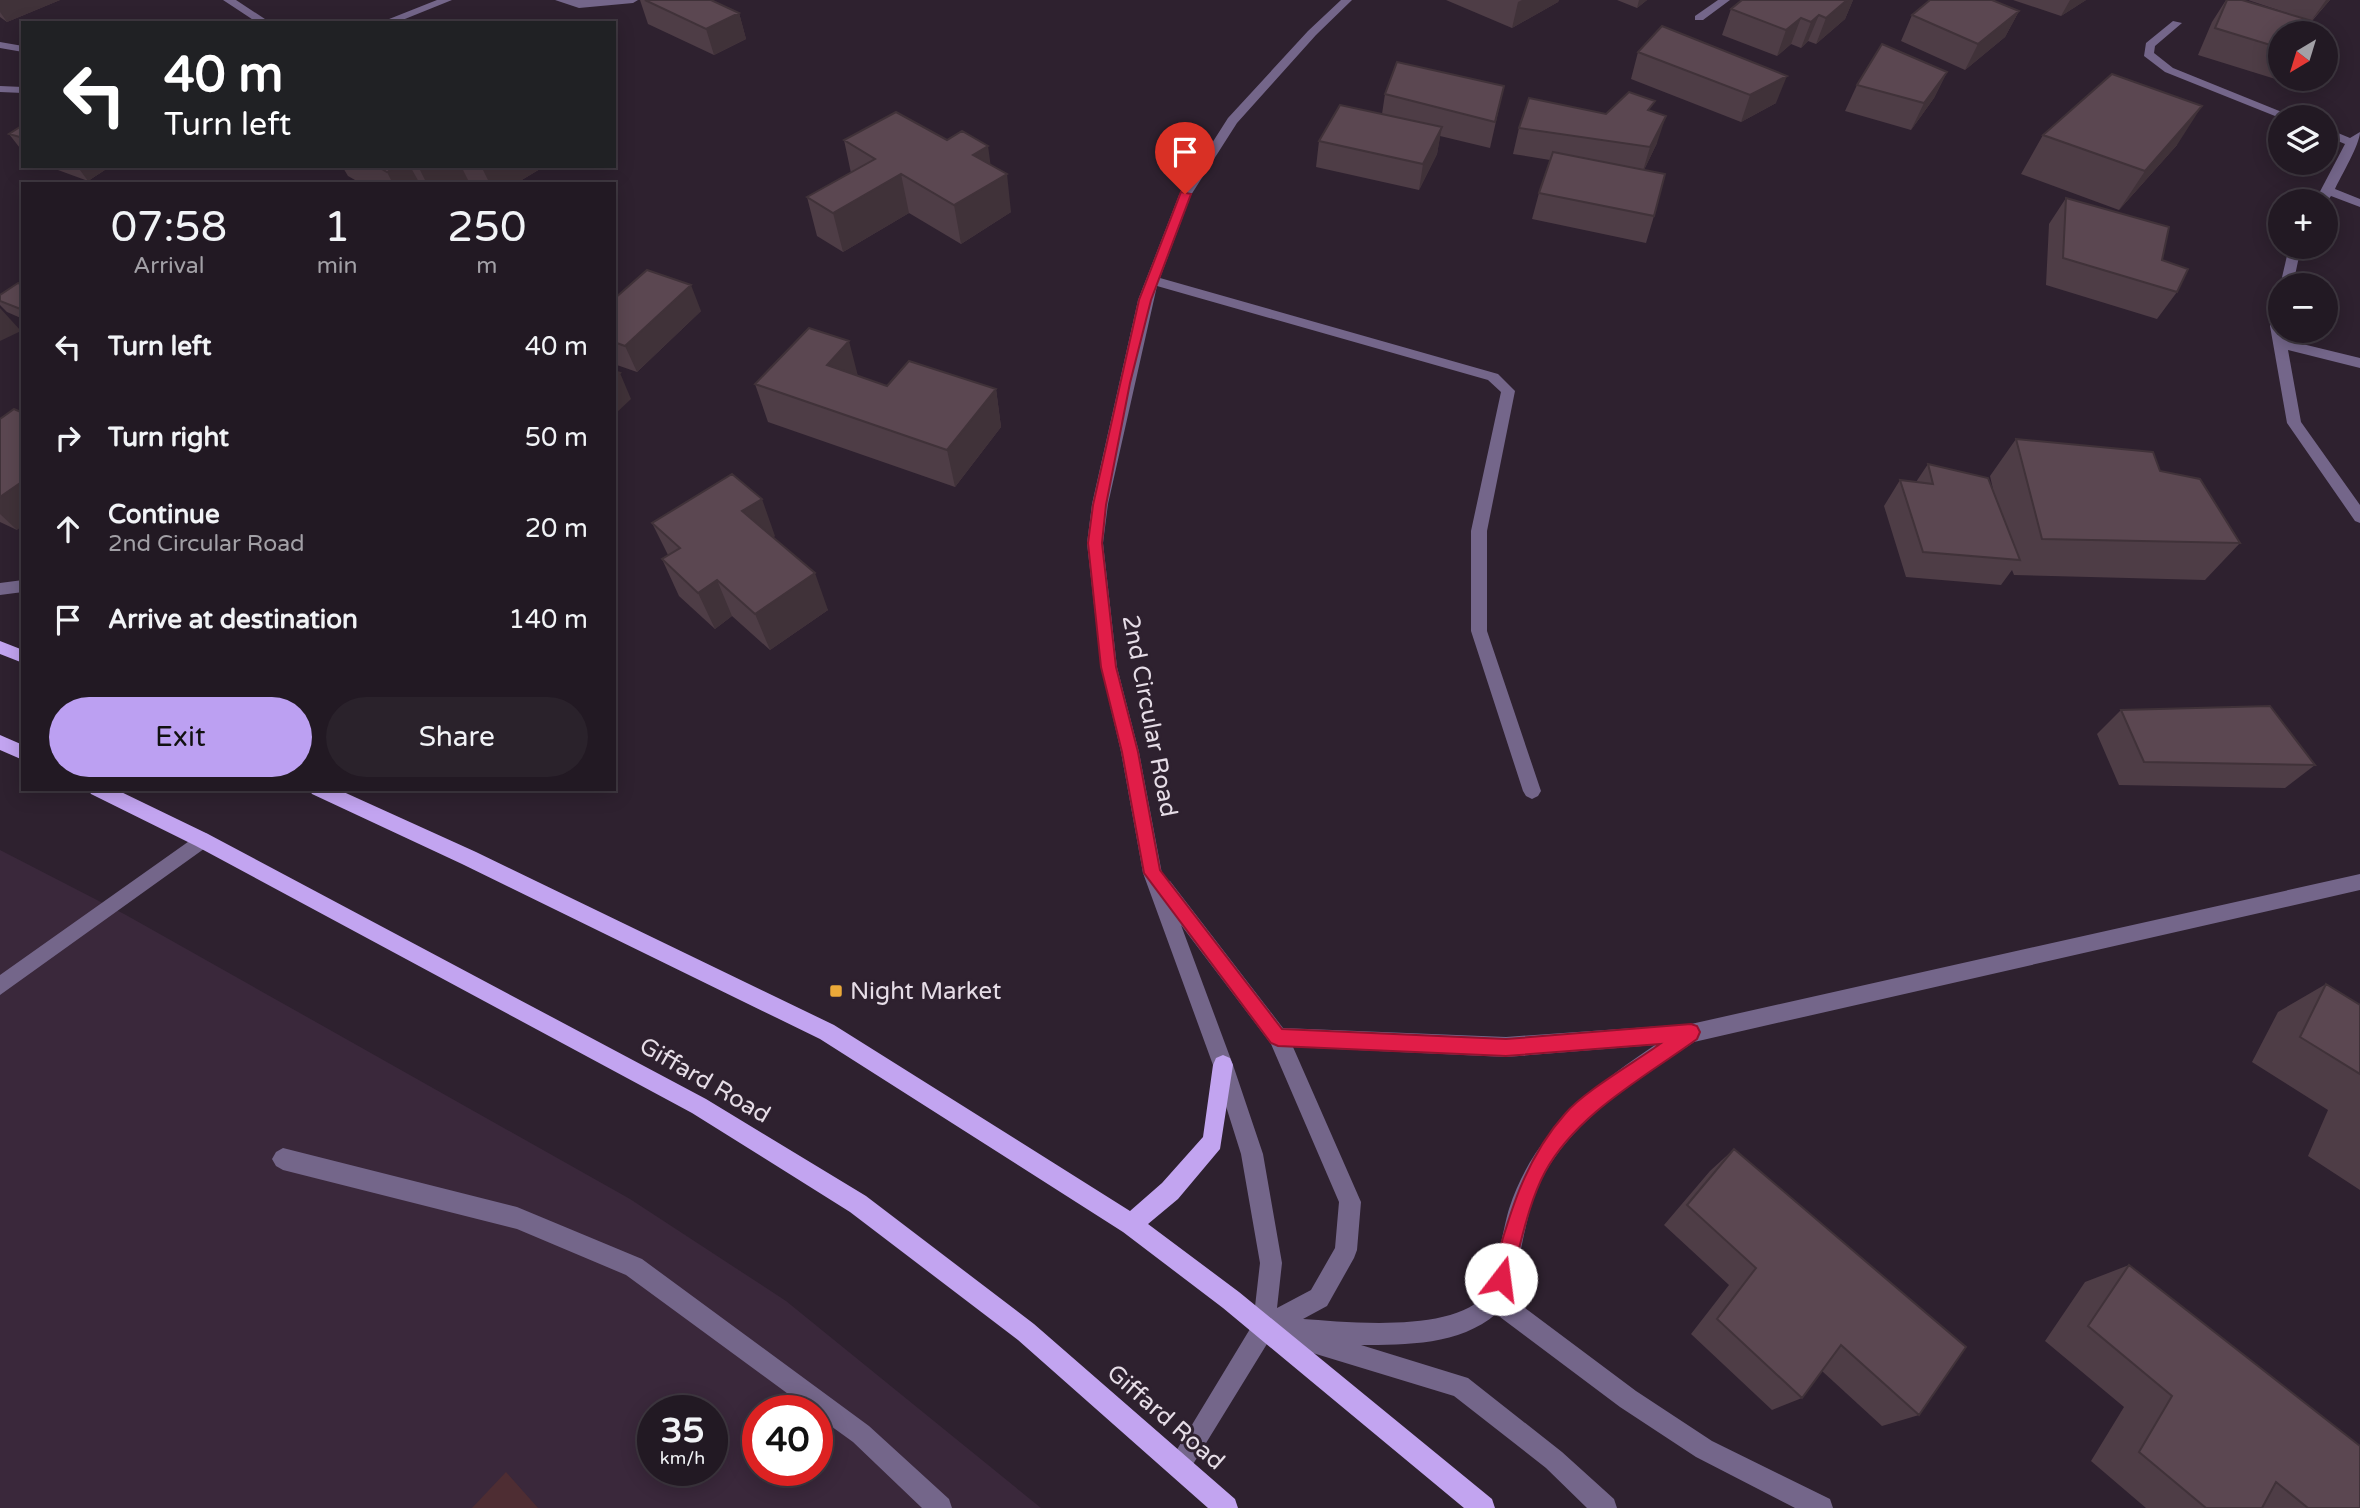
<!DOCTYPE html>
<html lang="en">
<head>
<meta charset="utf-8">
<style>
  body { margin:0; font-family:"Varela Round",sans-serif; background:#2a222b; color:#f1f3f6; height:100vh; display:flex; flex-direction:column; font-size:26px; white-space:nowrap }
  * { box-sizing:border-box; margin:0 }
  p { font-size:23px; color:#a2a0a6 }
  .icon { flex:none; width:38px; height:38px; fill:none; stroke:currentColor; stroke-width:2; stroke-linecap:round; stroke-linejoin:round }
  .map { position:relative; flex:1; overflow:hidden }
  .sheet { position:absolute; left:21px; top:182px; width:595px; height:609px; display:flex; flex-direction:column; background:#221923; border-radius:0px; box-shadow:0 4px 18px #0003,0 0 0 2px #3f3841 }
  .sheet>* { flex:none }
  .guide { position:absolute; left:21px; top:21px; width:595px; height:147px; border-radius:0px; box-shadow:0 4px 18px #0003,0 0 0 2px #3f3841; background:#202124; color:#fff; overflow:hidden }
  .needle { width:46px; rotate:218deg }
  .fabs { position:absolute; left:2268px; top:21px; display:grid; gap:14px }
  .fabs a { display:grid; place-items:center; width:70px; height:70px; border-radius:50%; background:#221923; box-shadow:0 4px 18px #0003,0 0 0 2px #3f3841; font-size:35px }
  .speed { position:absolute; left:637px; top:1395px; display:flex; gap:14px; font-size:35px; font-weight:700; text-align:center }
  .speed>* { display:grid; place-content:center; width:91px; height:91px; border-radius:50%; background:#221923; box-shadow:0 4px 18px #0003,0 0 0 2px #3f3841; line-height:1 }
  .speed small { font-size:18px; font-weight:400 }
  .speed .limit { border:10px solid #d22; background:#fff; color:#111 }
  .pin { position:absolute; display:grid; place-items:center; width:60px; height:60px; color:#fff; margin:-72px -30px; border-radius:50% 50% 50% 0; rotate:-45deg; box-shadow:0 0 7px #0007 }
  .pin .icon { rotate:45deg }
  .me { position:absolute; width:77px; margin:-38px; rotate:15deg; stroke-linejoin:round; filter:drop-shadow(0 0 5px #0008) }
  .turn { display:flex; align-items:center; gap:24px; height:147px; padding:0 28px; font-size:32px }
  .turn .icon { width:91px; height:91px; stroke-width:2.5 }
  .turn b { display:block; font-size:49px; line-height:60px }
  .eta { display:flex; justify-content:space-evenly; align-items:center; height:119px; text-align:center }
  .eta b { font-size:42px; font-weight:600; line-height:49px }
  .action { display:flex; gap:14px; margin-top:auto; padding:14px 28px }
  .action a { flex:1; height:80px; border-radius:42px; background:#bca0f2; color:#111; font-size:28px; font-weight:600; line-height:80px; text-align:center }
  .action a+a { background:#2a222b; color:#f1f3f6 }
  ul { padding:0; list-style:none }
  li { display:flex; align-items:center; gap:21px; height:91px; padding:0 28px }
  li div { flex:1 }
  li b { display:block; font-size:26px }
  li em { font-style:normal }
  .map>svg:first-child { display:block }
</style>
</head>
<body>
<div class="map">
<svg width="2360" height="1508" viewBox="0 0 2360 1508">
  <rect width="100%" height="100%" fill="#2e212f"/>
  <path fill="#3a283b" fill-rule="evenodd" d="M 0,850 L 126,915 L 630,1199 L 786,1301 L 1041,1508 L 0,1508 ZM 653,1410 L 712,1410 L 712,1470 L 653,1470 ZM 758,1410 L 817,1410 L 817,1470 L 758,1470 Z"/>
  <path fill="#4e2d33" d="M 506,1472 L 538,1508 L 472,1508 Z"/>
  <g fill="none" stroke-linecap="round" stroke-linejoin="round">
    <path fill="#74668a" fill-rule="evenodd" d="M 223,0 L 236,0 L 271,23 L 258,23 Z
      M 437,0 L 452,0 L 395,23 L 379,23 Z
      M 555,0 L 638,0 L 633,3 L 579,8 Z
      M 1341,0 L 1352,0 L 1316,35 L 1237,123 L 1191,195 L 1160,278 L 1498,374 L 1515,391 L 1487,531 L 1487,631 L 1541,791 L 1538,796 L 1532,799 L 1526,796 L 1523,791 L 1471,631 L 1471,531 L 1501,392 L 1488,380 L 1157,286 L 1108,504 L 1103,543 L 1117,667 L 1139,752 L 1163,879 L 1170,881 L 1283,1028 L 1506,1037 L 1691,1024 L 2360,874 L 2360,890 L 1694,1042 C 1636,1081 1564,1123 1536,1192 C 1523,1225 1521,1262 1509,1296 L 1636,1391 L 1712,1441 L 1830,1499 L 1833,1508 L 1795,1508 L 1696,1457 L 1620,1407 L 1496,1314 C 1460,1345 1406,1345 1361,1345 L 1468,1378 L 1562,1452 L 1614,1499 L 1617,1508 L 1587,1508 L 1546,1468 L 1454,1396 L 1293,1347 L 1285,1344 L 1283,1340 L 1270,1339 L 1187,1474 L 1179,1478 L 1171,1474 L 1167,1466 L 1253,1324 L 1260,1263 L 1241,1154 L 1213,1065 L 1143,873 L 1121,752 L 1101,667 L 1087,543 L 1092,504 L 1138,300 L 1179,195 L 1228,118 L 1308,31 ZM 1181,925 L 1271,1044 L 1339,1202 L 1335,1248 L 1311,1290 L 1277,1308 L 1282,1263 L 1263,1154 L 1233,1065 ZM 1655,1045 C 1591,1088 1533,1133 1509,1209 C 1504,1225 1494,1282 1487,1292 C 1458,1334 1347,1322 1303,1319 L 1327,1306 L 1354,1258 L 1357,1250 L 1361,1202 L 1293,1047 L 1506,1057 Z
      M 1718,0 L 1730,0 L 1703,20 L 1695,20 L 1695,16 Z
      M 2173,21 L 2182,23 L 2155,46 L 2154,53 L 2173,68 L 2294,117 L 2280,118 L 2165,72 L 2144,56 L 2146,43 Z
      M 0,42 L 23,46 L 23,52 L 0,48 Z
      M 0,86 L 23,87 L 23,93 L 0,92 Z
      M 2326,128 L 2350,138 L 2360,132 C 2360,144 2341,176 2335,189 L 2360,199 L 2360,207 L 2331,196 L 2326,203 L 2315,201 L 2345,144 L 2326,136 Z
      M 2289,247 L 2301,247 L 2293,285 L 2280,286 Z
      M 2280,307 L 2280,331 L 2285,331 L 2286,340 L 2360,358 L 2360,368 L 2288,350 L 2301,422 L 2360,505 L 2360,523 L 2355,521 L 2287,423 L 2270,326 L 2273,311 Z
      M 23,580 L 23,592 L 0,595 L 0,583 Z
      M 202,832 L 208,834 L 211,840 L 208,846 L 0,995 L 0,975 Z
      M 283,1148 L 517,1207 L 642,1259 L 869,1426 L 949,1499 L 952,1508 L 922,1508 L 853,1442 L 817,1416 L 817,1410 L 810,1410 L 626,1275 L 517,1229 L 283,1170 L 276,1166 L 272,1159 L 276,1152 Z"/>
    <path fill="#c2a4f0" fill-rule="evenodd" d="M 0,641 L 23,650 L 23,663 L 0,654 Z
      M 0,735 L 23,745 L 23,760 L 0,750 Z
      M 88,789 L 115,789 L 208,834 L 706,1099 L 866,1196 L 1034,1324 L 1235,1499 L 1238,1508 L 1208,1508 L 1018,1340 L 850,1212 L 692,1113 L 196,846 L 91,794 Z
      M 309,789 L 337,789 L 476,852 L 834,1025 L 1130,1211 L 1162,1183 L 1203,1137 L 1213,1065 L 1216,1058 L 1223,1055 L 1230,1058 L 1233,1065 L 1220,1149 L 1178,1199 L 1148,1224 L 1239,1292 L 1492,1499 L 1495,1508 L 1464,1508 L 1223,1308 L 1123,1232 L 820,1039 L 462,864 L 312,794 Z"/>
  </g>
  <path fill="#4e3d46" d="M 0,0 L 60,0 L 7,22 L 0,17 Z
    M 640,0 L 711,0 L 739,13 L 746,39 L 714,55 L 648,24 Z
    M 1446,0 L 1559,0 L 1558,2 L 1512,28 Z
    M 1617,0 L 1647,0 L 1637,8 Z
    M 1742,0 L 1853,0 L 1845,19 L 1816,44 L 1808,41 L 1801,48 L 1791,44 L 1777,56 L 1722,35 L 1731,9 Z
    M 2013,0 L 2086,0 L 2061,16 Z
    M 2226,0 L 2242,0 L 2287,13 L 2248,0 L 2330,0 L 2312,21 L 2280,33 L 2280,79 L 2287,79 L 2285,82 L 2198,55 L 2212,22 Z
    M 2019,11 L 2005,37 L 1965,70 L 1901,41 L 1912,15 Z
    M 1638,52 L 1776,103 L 1741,122 L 1631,79 Z
    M 1947,72 L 1934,98 L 1911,130 L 1845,111 L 1857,85 Z
    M 1504,86 L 1490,148 L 1440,136 L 1437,154 L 1419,190 L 1316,167 L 1319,141 L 1382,114 L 1385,94 Z
    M 1652,111 L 1657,143 L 1644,170 L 1654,216 L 1646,243 L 1532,219 L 1539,193 L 1550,160 L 1513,154 L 1519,128 L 1606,114 Z
    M 23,125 L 23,152 L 9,134 Z
    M 2043,135 L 2177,145 L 2119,210 L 2021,174 Z
    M 844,140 L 1011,212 L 961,244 L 909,213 L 843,252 L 817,236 L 807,197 L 851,173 Z
    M 47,166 L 111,166 L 88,181 Z
    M 342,166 L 545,166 L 515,184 L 474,184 L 469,181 L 470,184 L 362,184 L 348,176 Z
    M 2066,198 L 2162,260 L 2177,292 L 2157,319 L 2046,285 L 2049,224 Z
    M 23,285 L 23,319 L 7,312 L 0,305 L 0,295 Z
    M 614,299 L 701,311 L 637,372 L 614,364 Z
    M 858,376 L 887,386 L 996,389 L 1001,427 L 955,487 L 768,422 L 755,384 Z
    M 0,419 L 17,530 L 0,522 Z
    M 2016,439 L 2160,471 L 2240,543 L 2205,580 L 2014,575 L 2012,570 L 2001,585 L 1906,577 L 1884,506 L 1900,480 L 1916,482 L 1928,464 L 1993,489 L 1990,476 Z
    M 652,523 L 775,536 L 773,537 L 828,610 L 770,650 L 732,616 L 715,629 L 679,596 L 662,559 L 668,555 Z
    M 2121,710 L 2315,765 L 2285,788 L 2119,785 L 2097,734 Z
    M 2326,984 L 2360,1005 L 2360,1190 L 2308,1156 L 2328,1110 L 2252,1062 L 2278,1012 Z
    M 1734,1149 L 1919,1415 L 1882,1426 L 1822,1371 L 1802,1398 L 1772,1410 L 1691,1334 L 1729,1285 L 1664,1225 L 1710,1171 Z
    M 2129,1265 L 2360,1508 L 2146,1508 L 2091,1461 L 2124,1407 L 2045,1341 L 2085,1282 Z"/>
  <path fill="#403239" d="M 0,0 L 60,0 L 7,22 L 0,12 Z
    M 1522,0 L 1559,0 L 1558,2 L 1512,28 L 1518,2 Z
    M 1639,0 L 1647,0 L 1637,8 Z
    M 1847,0 L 1853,0 L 1845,19 L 1816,44 L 1826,18 Z
    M 2070,0 L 2086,0 L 2061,16 Z
    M 2326,0 L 2330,0 L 2311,21 Z
    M 2019,11 L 2005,37 L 1965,70 L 1978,44 Z
    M 739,13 L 746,39 L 714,55 L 706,29 Z
    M 1819,15 L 1808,41 L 1801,48 L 1811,22 Z
    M 1801,18 L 1791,44 L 1777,56 L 1786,30 Z
    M 1947,72 L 1934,98 L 1911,130 L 1924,103 Z
    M 1787,76 L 1776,103 L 1741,122 L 1750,95 Z
    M 2202,106 L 2177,145 L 2119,210 L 2145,171 Z
    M 1666,116 L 1657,143 L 1642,174 L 1650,147 Z
    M 1442,127 L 1437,154 L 1419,190 L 1423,164 Z
    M 988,146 L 993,182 L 1007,174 L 1011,212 L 961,244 L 954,205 L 973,155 Z
    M 77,166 L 111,166 L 88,181 Z
    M 397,166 L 410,166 L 420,184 L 393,184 L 387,172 Z
    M 418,166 L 461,166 L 470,184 L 427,184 Z
    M 481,166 L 545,166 L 515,184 L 490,184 Z
    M 901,174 L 909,213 L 843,252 L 833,213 Z
    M 691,285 L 701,311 L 637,372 L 625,346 Z
    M 0,308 L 21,331 L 0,341 Z
    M 849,341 L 859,380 L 827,365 Z
    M 620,373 L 631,399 L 614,415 L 614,378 Z
    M 996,389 L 1001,427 L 955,487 L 947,450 Z
    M 23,481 L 23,526 L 17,530 L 0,514 L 0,497 Z
    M 762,499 L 775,536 L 756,548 L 742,511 Z
    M 815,573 L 828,610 L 770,650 L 755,614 Z
    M 717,580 L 732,616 L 715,629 L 698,593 Z"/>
  <path fill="#5b4751" stroke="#403239" stroke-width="2" d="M 645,0 L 711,0 L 739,13 L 706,29 Z
    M 1742,0 L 1847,0 L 1826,18 L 1819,15 L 1811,22 L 1801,18 L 1786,30 L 1731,9 Z
    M 1930,0 L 1992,0 L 2019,11 L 1978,44 L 1912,15 Z
    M 2227,0 L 2242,0 L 2312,21 L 2309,33 L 2280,33 L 2280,48 L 2215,28 Z
    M 1662,26 L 1787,76 L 1750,95 L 1638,52 Z
    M 1882,44 L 1947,72 L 1924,103 L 1857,85 Z
    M 1397,62 L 1504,86 L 1495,122 L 1385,94 Z
    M 2112,74 L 2202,106 L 2145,171 L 2043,135 Z
    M 1629,92 L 1655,101 L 1648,110 L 1666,116 L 1650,147 L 1519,128 L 1529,98 L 1606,114 Z
    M 1340,105 L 1442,127 L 1423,164 L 1319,141 Z
    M 896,112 L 947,140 L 962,131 L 988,146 L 973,155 L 1007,174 L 954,205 L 901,174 L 833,213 L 807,197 L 875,159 L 844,140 Z
    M 23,125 L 23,138 L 9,134 Z
    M 1553,152 L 1665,174 L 1654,216 L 1539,193 Z
    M 377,166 L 397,166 L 387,172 Z
    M 2066,198 L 2169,227 L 2162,260 L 2188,269 L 2177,292 L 2063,258 Z
    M 647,270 L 691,285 L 625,346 L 614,342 L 614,299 Z
    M 18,283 L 23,285 L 23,310 L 0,301 L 0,295 Z
    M 809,328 L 849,341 L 827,365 L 887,386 L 909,361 L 996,389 L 947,450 L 755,384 Z
    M 614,371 L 620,373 L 614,378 Z
    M 14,409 L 23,413 L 23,481 L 0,497 L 0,419 Z
    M 2016,439 L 2153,452 L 2160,471 L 2200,479 L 2240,543 L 2042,539 Z
    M 1928,464 L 1988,478 L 2020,560 L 1923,552 L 1900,480 L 1933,484 Z
    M 732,474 L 762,499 L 742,511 L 815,573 L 755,614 L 717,580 L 698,593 L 662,559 L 680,548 L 652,523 Z
    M 2270,706 L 2315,765 L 2144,762 L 2121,710 Z
    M 2326,984 L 2360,1005 L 2360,1074 L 2300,1037 Z
    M 1734,1149 L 1966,1347 L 1919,1415 L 1841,1345 L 1802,1398 L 1717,1319 L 1756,1268 L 1687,1205 Z
    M 2129,1265 L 2360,1446 L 2360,1508 L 2308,1508 L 2276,1482 L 2262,1508 L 2206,1508 L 2139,1452 L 2172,1396 L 2088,1326 Z"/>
  <path fill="#e11d48" stroke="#92132f" stroke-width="2" d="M 1181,192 L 1191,194 L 1151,300 L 1130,383 L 1106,505 L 1102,543 L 1116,667 L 1138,752 L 1160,870 L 1282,1029 L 1506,1039 L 1691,1024 L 1697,1026 L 1700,1032 L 1697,1039 C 1645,1077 1577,1113 1545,1172 C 1528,1204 1521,1244 1511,1279 L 1508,1286 L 1501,1289 L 1494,1286 L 1491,1279 C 1508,1219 1523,1161 1565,1114 C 1583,1092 1635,1062 1660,1044 L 1506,1056 L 1278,1046 L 1271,1043 L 1144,873 L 1122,752 L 1101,667 L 1088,543 L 1093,505 L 1139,300 Z"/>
  <rect fill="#eba939" stroke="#2e212f" stroke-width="2.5" x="829" y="984" width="14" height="14" rx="3.5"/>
  <g text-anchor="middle" stroke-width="6" stroke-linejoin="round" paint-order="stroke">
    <g font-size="24" fill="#e6dde7" stroke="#2e212f">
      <text transform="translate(1150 716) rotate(79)" y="8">2nd Circular Road</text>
      <text transform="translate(705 1080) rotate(30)" y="8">Giffard Road</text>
      <text transform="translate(1166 1417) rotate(41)" y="8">Giffard Road</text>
    </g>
    <g font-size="24" fill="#e6dde7" stroke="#2e212f" text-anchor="start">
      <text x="850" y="999">Night Market</text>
    </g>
  </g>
</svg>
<div class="fabs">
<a><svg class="needle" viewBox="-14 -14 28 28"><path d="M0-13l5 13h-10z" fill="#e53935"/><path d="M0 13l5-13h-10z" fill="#a2a0a6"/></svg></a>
<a><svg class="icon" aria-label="layers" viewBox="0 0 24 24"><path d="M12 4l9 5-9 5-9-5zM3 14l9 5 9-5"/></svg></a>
<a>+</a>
<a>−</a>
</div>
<div class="speed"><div>35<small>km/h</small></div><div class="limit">40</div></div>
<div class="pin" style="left:1185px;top:194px;background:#d93025"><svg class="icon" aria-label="arrive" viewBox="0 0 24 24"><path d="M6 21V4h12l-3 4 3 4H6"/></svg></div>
<svg class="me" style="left:1501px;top:1279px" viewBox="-20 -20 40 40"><circle r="19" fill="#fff"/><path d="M0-13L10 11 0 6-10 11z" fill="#e11d48"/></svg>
<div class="guide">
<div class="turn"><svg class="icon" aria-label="left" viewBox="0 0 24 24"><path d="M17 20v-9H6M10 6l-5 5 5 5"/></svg><div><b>40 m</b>Turn left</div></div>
</div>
<section class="sheet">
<div class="eta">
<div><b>07:58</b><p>Arrival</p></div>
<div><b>1</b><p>min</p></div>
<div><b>250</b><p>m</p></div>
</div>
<ul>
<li><svg class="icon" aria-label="left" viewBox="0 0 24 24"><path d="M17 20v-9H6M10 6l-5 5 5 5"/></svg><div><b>Turn left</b></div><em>40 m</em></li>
<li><svg class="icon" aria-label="right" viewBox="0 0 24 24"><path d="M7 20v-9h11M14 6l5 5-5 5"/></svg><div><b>Turn right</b></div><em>50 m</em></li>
<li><svg class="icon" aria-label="ahead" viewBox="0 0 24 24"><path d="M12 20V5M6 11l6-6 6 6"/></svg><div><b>Continue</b><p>2nd Circular Road</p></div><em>20 m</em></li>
<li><svg class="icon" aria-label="arrive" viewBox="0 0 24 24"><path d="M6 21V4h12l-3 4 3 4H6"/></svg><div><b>Arrive at destination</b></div><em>140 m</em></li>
</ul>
<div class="action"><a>Exit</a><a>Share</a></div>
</section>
</div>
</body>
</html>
